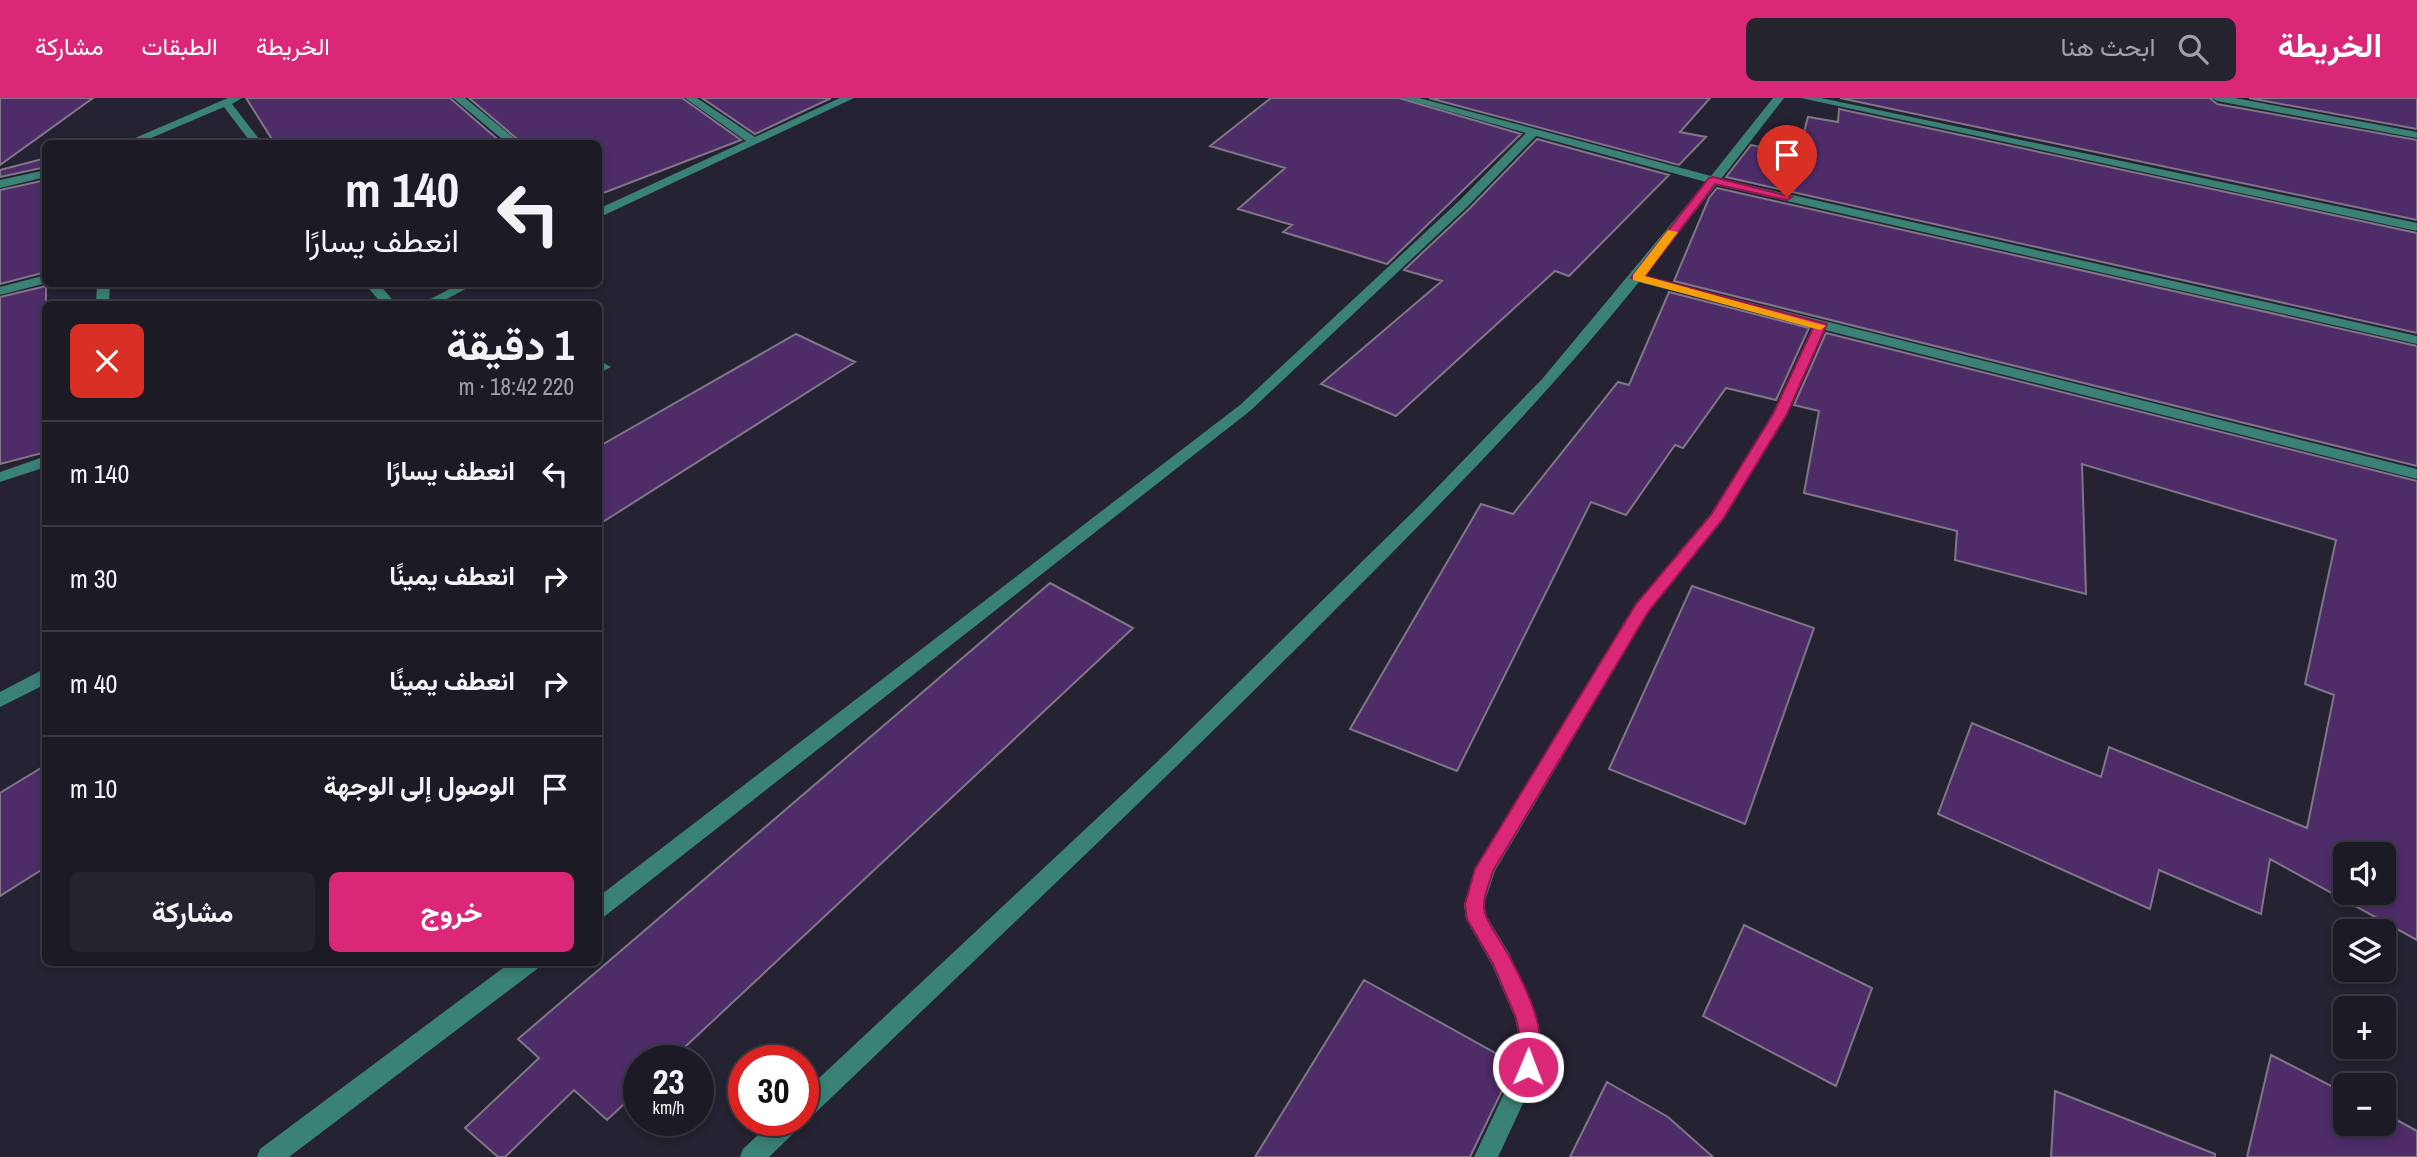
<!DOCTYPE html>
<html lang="ar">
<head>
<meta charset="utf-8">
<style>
  body { margin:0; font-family:"Archivo Narrow",Vazirmatn,sans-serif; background:#25232d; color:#f1f3f6; direction:rtl; height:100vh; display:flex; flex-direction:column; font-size:26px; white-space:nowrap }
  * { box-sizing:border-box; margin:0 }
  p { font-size:23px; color:#a0a1a7 }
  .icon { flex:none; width:38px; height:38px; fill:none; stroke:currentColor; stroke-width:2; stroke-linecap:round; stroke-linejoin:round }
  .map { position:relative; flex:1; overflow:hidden; direction:ltr }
  .details { position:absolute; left:42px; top:203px; width:560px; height:665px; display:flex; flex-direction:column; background:#1c1a25; border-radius:10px; box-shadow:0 4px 10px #0003,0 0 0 2px #3a3842; direction:rtl }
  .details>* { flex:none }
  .banner { position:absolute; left:42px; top:42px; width:560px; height:147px; border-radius:10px; box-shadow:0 4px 10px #0003,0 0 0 2px #3a3842; direction:rtl; background:#1c1a25; color:#f1f3f6; overflow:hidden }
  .tools { position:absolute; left:2333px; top:744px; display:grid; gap:14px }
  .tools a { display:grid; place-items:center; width:63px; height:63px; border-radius:10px; background:#1c1a25; box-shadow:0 4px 10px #0003,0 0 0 2px #3a3842; font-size:35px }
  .speed { position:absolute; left:623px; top:947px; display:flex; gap:14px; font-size:35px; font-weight:700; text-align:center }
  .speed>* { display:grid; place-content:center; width:91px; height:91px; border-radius:50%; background:#1c1a25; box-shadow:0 4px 10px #0003,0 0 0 2px #3a3842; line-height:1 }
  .speed small { font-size:18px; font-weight:400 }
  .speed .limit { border:10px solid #d22; background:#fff; color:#111 }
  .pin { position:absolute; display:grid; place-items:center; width:60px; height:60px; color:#fff; margin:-72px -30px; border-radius:50% 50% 50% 0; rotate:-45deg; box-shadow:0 0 7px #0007 }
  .pin .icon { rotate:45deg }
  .me { position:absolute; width:77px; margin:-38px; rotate:1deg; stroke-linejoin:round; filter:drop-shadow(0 0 5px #0008) }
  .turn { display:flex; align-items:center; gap:24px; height:147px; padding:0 28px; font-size:32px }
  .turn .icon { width:91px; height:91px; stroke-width:2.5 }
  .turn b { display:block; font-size:49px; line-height:60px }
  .round { display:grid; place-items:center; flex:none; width:74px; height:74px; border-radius:10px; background:#25232d }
  .head { display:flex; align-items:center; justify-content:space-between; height:119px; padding:0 28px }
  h1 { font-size:42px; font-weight:700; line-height:52px }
  .cta { display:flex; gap:14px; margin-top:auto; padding:14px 28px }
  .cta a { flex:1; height:80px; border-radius:10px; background:#db2777; color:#fff; font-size:28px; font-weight:700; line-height:80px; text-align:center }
  .cta a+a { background:#25232d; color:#f1f3f6 }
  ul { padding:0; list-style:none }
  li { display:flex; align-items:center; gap:21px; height:105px; padding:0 28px; border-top:2px solid #3a3842 }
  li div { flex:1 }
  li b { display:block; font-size:26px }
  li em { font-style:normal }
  header { display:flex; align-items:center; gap:42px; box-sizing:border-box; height:98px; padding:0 35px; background:#db2777; color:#fff }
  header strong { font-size:33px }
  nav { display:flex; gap:38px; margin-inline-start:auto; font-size:24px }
  .search { width:490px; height:63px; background:#25232d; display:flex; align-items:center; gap:18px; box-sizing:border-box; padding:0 24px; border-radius:10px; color:#a0a1a7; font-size:26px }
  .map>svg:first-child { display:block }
</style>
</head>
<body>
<header>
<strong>الخريطة</strong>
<div class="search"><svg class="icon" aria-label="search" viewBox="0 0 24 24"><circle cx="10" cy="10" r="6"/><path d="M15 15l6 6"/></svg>ابحث هنا</div>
<nav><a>الخريطة</a><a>الطبقات</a><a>مشاركة</a></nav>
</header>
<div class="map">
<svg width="2417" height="1059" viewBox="0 0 2417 1059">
  <rect width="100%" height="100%" fill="#252231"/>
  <path fill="#4e2c68" stroke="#7f7688" stroke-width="2" fill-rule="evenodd" d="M 0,0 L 93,0 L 0,67 Z
    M 246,0 L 450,0 L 503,46 L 275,46 Z
    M 469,0 L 682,0 L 741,42 L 598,97 L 598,46 L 523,46 Z
    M 702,0 L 831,0 L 755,36 Z
    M 1271,0 L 1399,0 L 1521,36 L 1387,166 L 1283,134 L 1292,127 L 1238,111 L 1285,70 L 1210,48 Z
    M 1429,0 L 1710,0 L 1680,34 L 1706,39 L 1679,67 Z
    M 1840,0 L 2210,0 L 2217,6 L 2417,42 L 2417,122 Z
    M 2249,0 L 2417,0 L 2417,31 Z
    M 1839,11 L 2417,135 L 2417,235 L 1726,79 L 1751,47 L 1798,56 L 1808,19 L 1838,24 Z
    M 1537,41 L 1669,77 L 1569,178 L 1555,173 L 1396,318 L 1321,286 L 1442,183 L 1404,172 L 1470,110 Z
    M 46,60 L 46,69 L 0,79 L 0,72 Z
    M 46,82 L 46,174 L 0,186 L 0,92 Z
    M 1717,90 L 2417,248 L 2417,368 L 1674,183 L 1709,100 Z
    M 46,188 L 46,354 L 0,366 L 0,199 Z
    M 1669,194 L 1809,230 L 1776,302 L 1726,290 L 1683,350 L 1675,347 L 1626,417 L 1591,404 L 1457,673 L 1350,631 L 1481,406 L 1513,416 L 1618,284 L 1629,287 Z
    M 1826,235 L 2417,383 L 2417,842 L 2270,761 L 2261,816 L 2159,772 L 2150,811 L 1938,716 L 1972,625 L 2101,679 L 2109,649 L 2307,730 L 2334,597 L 2305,586 L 2336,442 L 2082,366 L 2086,496 L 1955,462 L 1957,433 L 1804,395 L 1819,313 L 1794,307 ZM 2345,756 L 2384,756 L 2384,794 L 2345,794 Z
    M 796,236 L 855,264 L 598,427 L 598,349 Z
    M 1050,485 L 1133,530 L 671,962 L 639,962 L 639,992 L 607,1022 L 574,992 L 505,1059 L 498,1059 L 465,1030 L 539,960 L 518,941 Z
    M 1692,488 L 1814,530 L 1745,726 L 1609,671 Z
    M 46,667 L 46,769 L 0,798 L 0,695 Z
    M 1744,827 L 1872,890 L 1836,988 L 1703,918 Z
    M 1364,882 L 1515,966 L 1470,1059 L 1255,1059 Z
    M 2271,957 L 2345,995 L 2345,1026 L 2384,1026 L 2384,1015 L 2417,1033 L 2417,1059 L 2247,1059 Z
    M 1607,984 L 1668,1019 L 1713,1059 L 1570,1059 Z
    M 2055,993 L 2215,1056 L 2215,1059 L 2051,1059 Z"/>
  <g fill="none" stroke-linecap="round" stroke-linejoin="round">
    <path fill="#3a8176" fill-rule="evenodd" d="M 228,0 L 242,0 L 232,6 L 263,46 L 252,46 L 224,9 L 137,46 L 121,46 Z
      M 453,0 L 465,0 L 521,46 L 508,46 Z
      M 685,0 L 697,0 L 755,39 L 840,0 L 854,0 L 598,120 L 598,111 L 746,43 Z
      M 1402,0 L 1419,0 L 1711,78 L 1773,0 L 1784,0 L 1721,81 L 2417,238 L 2417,246 L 1716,87 L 1644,178 L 2417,371 L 2417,381 L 1825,232 L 1787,316 L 1724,421 L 1648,514 L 1495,773 L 1484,806 L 1487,819 L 1509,855 L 1537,920 L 1543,949 L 1540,969 L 1498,1059 L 1474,1059 L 1517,968 L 1521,949 L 1515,920 L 1492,867 L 1466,821 L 1464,806 L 1475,771 L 1636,506 L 1710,417 L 1773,316 L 1813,228 L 1639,184 C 1536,312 1420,427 1304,543 C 1142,704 976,861 811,1019 L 803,1022 L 799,1030 L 769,1059 L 740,1059 L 743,1051 L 774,1022 L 803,1022 L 803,995 L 1156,665 L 1421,406 L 1543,280 L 1706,84 L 1536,38 L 1468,108 L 1250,313 L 605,818 L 598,821 L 598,799 L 1240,307 L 1460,102 L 1526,35 Z
      M 1801,0 L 1821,0 L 2417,125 L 2417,133 Z
      M 2212,0 L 2235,0 L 2417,34 L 2417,40 L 2217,3 Z
      M 46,72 L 46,79 L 0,90 L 0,82 Z
      M 46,177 L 46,185 L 0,197 L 0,189 Z
      M 97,186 L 110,186 L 109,206 L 96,206 Z
      M 365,186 L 379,186 L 396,206 L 382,206 Z
      M 459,186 L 475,186 L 437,206 L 421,206 Z
      M 604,265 L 611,269 L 598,276 L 598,266 Z
      M 46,358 L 46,369 L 0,384 L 0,374 Z
      M 46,570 L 46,586 L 0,609 L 0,594 Z
      M 511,864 L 540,864 L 537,871 L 289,1059 L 257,1059 L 260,1051 Z"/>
  </g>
  <path fill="#db2777" stroke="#8e194d" stroke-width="2" d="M 1713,79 L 1792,99 L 1787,102 L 1715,86 L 1645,178 L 1827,226 L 1787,316 L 1723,421 L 1648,514 L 1493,773 C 1490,784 1483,798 1484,810 C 1486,825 1499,839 1506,853 C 1525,886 1552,939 1536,976 L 1528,979 L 1521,976 L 1518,969 L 1522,949 L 1516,920 L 1493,866 L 1467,821 L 1465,806 L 1475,771 L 1636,506 L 1711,417 L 1773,316 L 1814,228 L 1631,180 L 1709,80 Z"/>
  <path fill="#f59e0b" d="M 1668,132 L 1678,134 L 1645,178 L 1826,228 L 1820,232 L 1633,182 L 1633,177 Z"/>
</svg>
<div class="tools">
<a><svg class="icon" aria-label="sound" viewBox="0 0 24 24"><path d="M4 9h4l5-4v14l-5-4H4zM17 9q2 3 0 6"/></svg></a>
<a><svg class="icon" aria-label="layers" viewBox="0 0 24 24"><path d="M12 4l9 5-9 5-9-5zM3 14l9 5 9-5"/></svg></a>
<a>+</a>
<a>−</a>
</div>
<div class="speed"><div>23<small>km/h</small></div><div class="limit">30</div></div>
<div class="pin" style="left:1787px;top:99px;background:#d93025"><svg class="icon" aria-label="arrive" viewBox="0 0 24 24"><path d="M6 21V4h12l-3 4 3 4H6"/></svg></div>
<svg class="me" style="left:1528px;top:969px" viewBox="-20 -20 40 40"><circle r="17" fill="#db2777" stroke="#fff" stroke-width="3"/><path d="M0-11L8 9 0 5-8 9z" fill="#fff"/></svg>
<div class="banner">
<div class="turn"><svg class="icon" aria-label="left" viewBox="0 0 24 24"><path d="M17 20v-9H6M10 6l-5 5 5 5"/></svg><div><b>140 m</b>انعطف يسارًا</div></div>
</div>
<section class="details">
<div class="head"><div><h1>1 دقيقة</h1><p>220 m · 18:42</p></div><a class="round" style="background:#d93025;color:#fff"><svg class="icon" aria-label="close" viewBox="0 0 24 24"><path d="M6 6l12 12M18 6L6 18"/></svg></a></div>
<ul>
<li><svg class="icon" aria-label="left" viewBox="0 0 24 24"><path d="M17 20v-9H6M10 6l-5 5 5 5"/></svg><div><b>انعطف يسارًا</b></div><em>140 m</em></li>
<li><svg class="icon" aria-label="right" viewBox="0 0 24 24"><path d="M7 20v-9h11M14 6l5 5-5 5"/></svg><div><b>انعطف يمينًا</b></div><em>30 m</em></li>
<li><svg class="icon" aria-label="right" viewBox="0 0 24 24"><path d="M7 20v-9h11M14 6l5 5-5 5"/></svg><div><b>انعطف يمينًا</b></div><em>40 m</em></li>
<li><svg class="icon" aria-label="arrive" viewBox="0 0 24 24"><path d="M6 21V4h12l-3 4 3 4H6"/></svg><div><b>الوصول إلى الوجهة</b></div><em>10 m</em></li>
</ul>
<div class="cta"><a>خروج</a><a>مشاركة</a></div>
</section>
</div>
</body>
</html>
